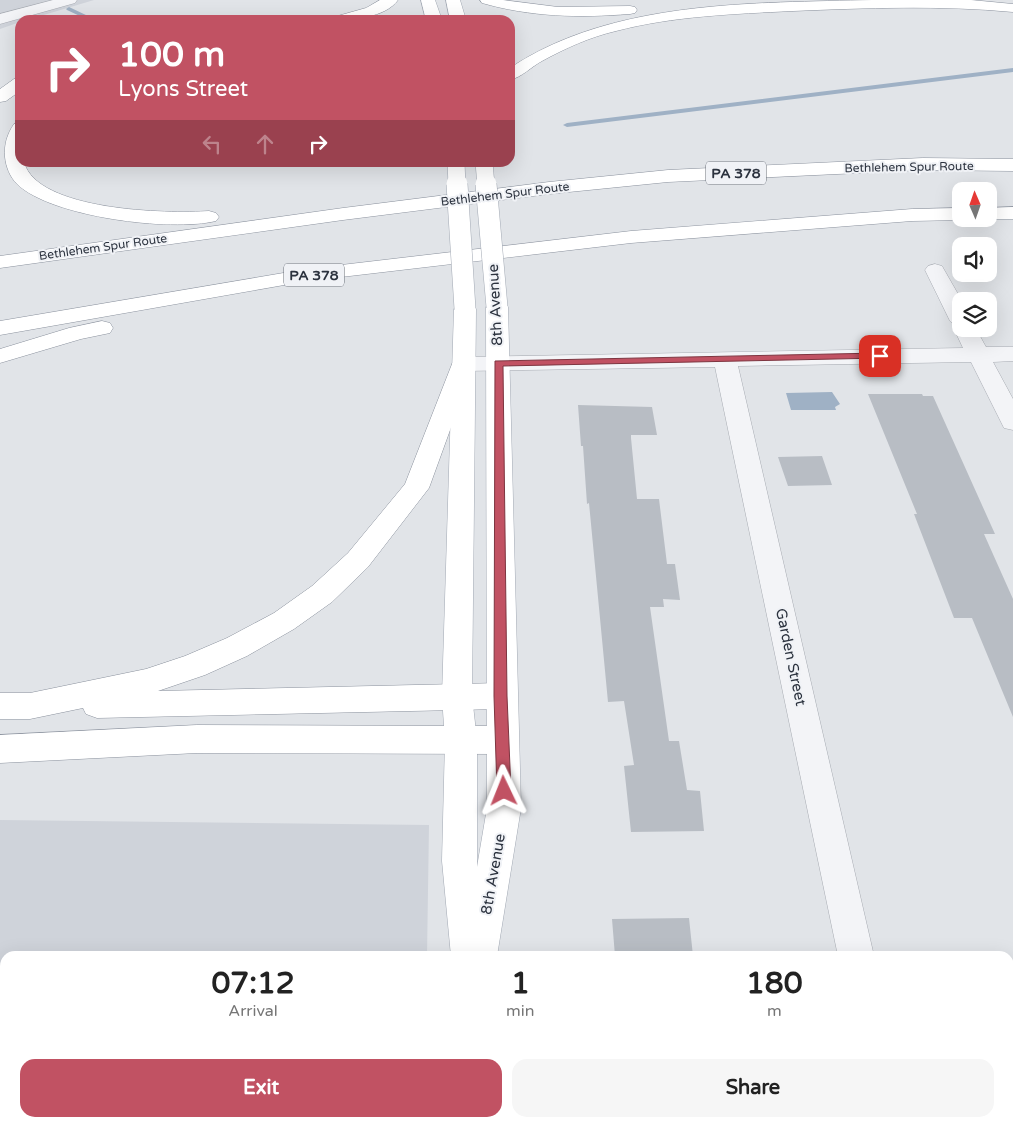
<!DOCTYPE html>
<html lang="en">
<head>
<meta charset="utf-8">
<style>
  body { margin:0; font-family:"Varela Round",sans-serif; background:#f6f6f6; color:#222; height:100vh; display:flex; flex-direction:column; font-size:19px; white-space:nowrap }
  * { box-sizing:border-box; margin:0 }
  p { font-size:16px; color:#767676 }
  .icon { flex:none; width:28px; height:28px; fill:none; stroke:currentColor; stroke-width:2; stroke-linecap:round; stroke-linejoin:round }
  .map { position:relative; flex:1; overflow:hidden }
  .details { position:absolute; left:0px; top:951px; width:1014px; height:176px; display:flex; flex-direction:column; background:#fff; border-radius:15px 15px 0 0; box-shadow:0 5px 20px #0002 }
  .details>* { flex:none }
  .hud { position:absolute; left:15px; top:15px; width:500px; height:152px; border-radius:15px; box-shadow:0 5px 20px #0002; background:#c15263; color:#fff; overflow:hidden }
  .needle { width:32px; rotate:358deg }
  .buttons { position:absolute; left:952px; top:182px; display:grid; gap:10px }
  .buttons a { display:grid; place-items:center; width:45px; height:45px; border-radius:10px; background:#fff; box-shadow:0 5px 20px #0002; font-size:25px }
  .pin { position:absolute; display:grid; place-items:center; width:42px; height:42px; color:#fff; margin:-21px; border-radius:10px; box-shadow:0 2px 8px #0006 }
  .me { position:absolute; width:55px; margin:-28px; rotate:358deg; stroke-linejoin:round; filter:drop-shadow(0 0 4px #0008) }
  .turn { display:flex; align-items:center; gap:18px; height:105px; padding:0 20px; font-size:22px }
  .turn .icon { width:65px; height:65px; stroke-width:2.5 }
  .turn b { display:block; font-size:35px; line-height:42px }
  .lanes { display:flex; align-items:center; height:48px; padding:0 20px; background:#0003; justify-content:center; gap:25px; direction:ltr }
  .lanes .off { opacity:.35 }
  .eta { display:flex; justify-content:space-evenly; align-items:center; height:85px; text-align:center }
  .eta b { font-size:30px; font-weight:700; line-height:35px }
  .primary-button { display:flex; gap:10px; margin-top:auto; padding:10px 20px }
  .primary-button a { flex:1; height:58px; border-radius:15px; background:#c15263; color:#fff; font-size:20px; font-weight:700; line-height:58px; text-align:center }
  .primary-button a+a { background:#f6f6f6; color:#222 }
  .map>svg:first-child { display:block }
</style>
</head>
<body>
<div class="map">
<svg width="1013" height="1127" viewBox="0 0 1013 1127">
  <rect width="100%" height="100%" fill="#e1e4e8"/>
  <path fill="#cfd3da" d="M 0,0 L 94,0 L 27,20 L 20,20 L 20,22 L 0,29 Z
    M 0,820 L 429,825 L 427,956 L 5,956 L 5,1122 L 425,1122 L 425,1127 L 0,1127 Z"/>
  <path fill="#9fb1c5" d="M 832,392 L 840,404 L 835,407 L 836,410 L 791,410 L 786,393 Z"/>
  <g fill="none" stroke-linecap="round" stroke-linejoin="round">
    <path fill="#9fb1c5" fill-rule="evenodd" d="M 69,7 L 88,16 L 89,17 L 84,18 L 67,10 L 66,9 Z
      M 1013,68 L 1013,72 L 567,127 L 563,125 L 567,123 Z"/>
  </g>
  <path fill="#b8bdc4" d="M 868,394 L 922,394 L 923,396 L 933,396 L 995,534 L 984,534 L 1013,599 L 1013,717 L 972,618 L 954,618 L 914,514 L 917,514 Z
    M 578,405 L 652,407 L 657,435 L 631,435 L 631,438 L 637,499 L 659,499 L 667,564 L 675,564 L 680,600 L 663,599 L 664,607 L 650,607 L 669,741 L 679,741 L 687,790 L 700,791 L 704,831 L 631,832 L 624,766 L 634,765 L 624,701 L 608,702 L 589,503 L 587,504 L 583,446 L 581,446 Z
    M 822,456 L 832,485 L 788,486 L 778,457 Z
    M 689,918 L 693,956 L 615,956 L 612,919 Z"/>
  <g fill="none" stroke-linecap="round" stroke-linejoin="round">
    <g stroke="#a7abb2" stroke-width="1">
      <path id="minor" d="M 53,0 L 77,0 L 75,3 L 0,24 L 0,14 Z
        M 935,264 L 942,266 L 962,301 L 961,329 L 976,329 L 986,347 L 1013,347 L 1013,361 L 993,362 L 1013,399 L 1013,430 L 1004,428 L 971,362 L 738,366 L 874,956 L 838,956 L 715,367 L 463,371 L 455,369 L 452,364 L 455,359 L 463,357 L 963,348 L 954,329 L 956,326 L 950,321 L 925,270 L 928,266 Z
        M 872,1122 L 912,1122 L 913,1127 L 873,1127 Z"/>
    </g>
    <g stroke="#a1a8b3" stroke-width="1">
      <path id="major" d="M 421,0 L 435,0 L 442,20 L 426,20 Z
        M 446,0 L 460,0 L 466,20 L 450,20 Z
        M 497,300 L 505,302 L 508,307 L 521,808 L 497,956 L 451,956 L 442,861 L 445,741 L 442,696 L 454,309 L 457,304 L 465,302 L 473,304 L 476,309 L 472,696 L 477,741 L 477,867 L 487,808 L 486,307 L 489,302 Z
        M 454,1122 L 494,1122 L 494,1127 L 454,1127 Z"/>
    </g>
    <g stroke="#8a919d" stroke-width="1">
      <path id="highway" d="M 380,0 L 398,0 C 385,18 352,20 331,20 L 334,17 L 366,8 Z
        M 480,0 L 503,0 L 558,7 L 630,6 L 635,7 L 637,10 L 635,13 L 630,14 C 579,18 531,17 482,3 Z
        M 873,0 L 971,0 L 1013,4 L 1013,12 C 940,5 866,8 793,11 C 734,14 673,16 616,31 C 590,37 566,48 542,61 C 531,67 522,77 510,80 L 510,68 C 612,0 754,3 873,0 Z
        M 20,78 L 20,91 L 6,101 L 0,102 L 0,89 L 14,79 Z
        M 20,123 L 20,162 L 24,162 C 37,211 168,214 209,211 L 216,213 L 219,217 L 216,221 C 171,232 51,217 17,184 C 10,177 6,167 5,157 C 4,145 7,134 14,124 Z
        M 923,158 L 1013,159 L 1013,171 L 923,170 L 668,182 L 549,194 L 343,220 L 0,268 L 0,256 L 343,208 L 549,182 L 668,170 Z
        M 1013,207 L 1013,219 L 985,219 L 989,219 L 989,208 Z
        M 961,208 L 961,219 L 965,219 L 961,220 L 912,221 L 631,243 L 307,281 L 0,335 L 0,321 L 307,269 L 631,231 L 912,209 Z
        M 102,321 L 110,323 L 113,328 L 110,333 L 81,339 L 0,363 L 0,349 L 69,328 Z
        M 463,357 L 471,359 L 474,364 L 429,488 L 368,567 L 332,602 L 294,629 L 247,656 L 205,675 L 158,691 L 501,683 L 512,687 L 516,696 L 512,705 L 501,709 L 97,718 L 86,714 L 83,708 L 30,719 L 0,719 L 0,693 L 30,693 L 146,669 L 185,656 L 227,638 L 274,613 L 312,586 L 348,553 L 405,484 L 452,364 L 455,359 Z
        M 197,725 L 502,726 L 513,730 L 518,740 L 513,750 L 502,754 L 197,753 L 0,763 L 0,735 Z"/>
    </g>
    <use href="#minor" fill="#f3f4f7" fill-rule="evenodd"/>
    <use href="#major" fill="#fff" fill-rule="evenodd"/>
    <use href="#highway" fill="#fff" fill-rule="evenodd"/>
    <g stroke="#a1a8b3" stroke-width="18" stroke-linecap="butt">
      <path id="major-bridge-far1" d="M 456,162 L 457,186
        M 484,162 L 486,186"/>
    </g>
    <g stroke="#a1a8b3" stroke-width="22" stroke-linecap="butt">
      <path id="major-bridge" d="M 457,184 L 465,309
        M 486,184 L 497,307"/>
    </g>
    <use href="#major-bridge-far1" stroke="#fff" stroke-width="17"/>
    <use href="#major-bridge" stroke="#fff" stroke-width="21"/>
  </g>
  <path fill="#c15263" stroke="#7d3540" d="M 880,353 L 885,356 L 883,358 L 503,366 L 507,696 L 511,791 L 509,795 L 504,797 L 499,795 L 497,791 L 494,696 L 495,361 Z"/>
  <g text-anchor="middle" stroke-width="4" stroke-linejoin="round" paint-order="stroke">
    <g font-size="12" fill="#2b323e" stroke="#f0f2f6">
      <text transform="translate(909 167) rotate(-1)" y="4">Bethlehem Spur Route</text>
      <text transform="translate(505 194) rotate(-7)" y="4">Bethlehem Spur Route</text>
      <text transform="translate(103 247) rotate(-8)" y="4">Bethlehem Spur Route</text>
    </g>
    <g fill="#f0f2f6" stroke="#666c75" stroke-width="1">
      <rect x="706" y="161.5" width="60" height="23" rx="4"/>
      <rect x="284" y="263.5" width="60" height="23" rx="4"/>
    </g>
    <g font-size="14" font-weight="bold" fill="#2b323e">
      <text x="736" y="178">PA 378</text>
      <text x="314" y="280">PA 378</text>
    </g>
    <g font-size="15" fill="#2b323e" stroke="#f0f2f6">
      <text transform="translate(495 305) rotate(-93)" y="5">8th Avenue</text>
      <text transform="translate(791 657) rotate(78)" y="5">Garden Street</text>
      <text transform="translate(493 874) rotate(-80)" y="5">8th Avenue</text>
    </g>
  </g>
</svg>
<div class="buttons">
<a><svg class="needle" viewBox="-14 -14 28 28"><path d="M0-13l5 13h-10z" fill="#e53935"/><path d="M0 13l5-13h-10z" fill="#767676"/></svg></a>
<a><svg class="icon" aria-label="sound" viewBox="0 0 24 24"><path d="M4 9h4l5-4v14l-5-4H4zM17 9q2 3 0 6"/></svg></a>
<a><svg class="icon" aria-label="layers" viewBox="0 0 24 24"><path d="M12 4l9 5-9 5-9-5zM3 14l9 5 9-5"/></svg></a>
</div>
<div class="pin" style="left:880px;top:356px;background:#d93025"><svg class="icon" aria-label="arrive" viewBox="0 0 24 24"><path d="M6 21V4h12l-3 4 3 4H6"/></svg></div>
<svg class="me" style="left:504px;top:791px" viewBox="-20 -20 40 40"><path d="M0-17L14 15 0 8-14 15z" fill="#c15263" stroke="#fff" stroke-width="4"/></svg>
<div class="hud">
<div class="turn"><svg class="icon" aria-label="right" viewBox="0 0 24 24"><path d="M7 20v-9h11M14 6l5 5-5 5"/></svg><div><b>100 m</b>Lyons Street</div></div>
<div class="lanes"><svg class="icon off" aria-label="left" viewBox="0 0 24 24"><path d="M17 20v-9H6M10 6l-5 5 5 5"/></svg><svg class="icon off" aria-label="ahead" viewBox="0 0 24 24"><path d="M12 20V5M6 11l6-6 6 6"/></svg><svg class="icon" aria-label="right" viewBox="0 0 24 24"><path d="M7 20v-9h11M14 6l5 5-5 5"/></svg></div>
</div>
<section class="details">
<div class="eta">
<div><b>07:12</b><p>Arrival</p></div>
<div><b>1</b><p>min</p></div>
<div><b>180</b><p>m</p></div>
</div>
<div class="primary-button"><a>Exit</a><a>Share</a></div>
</section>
</div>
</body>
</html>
